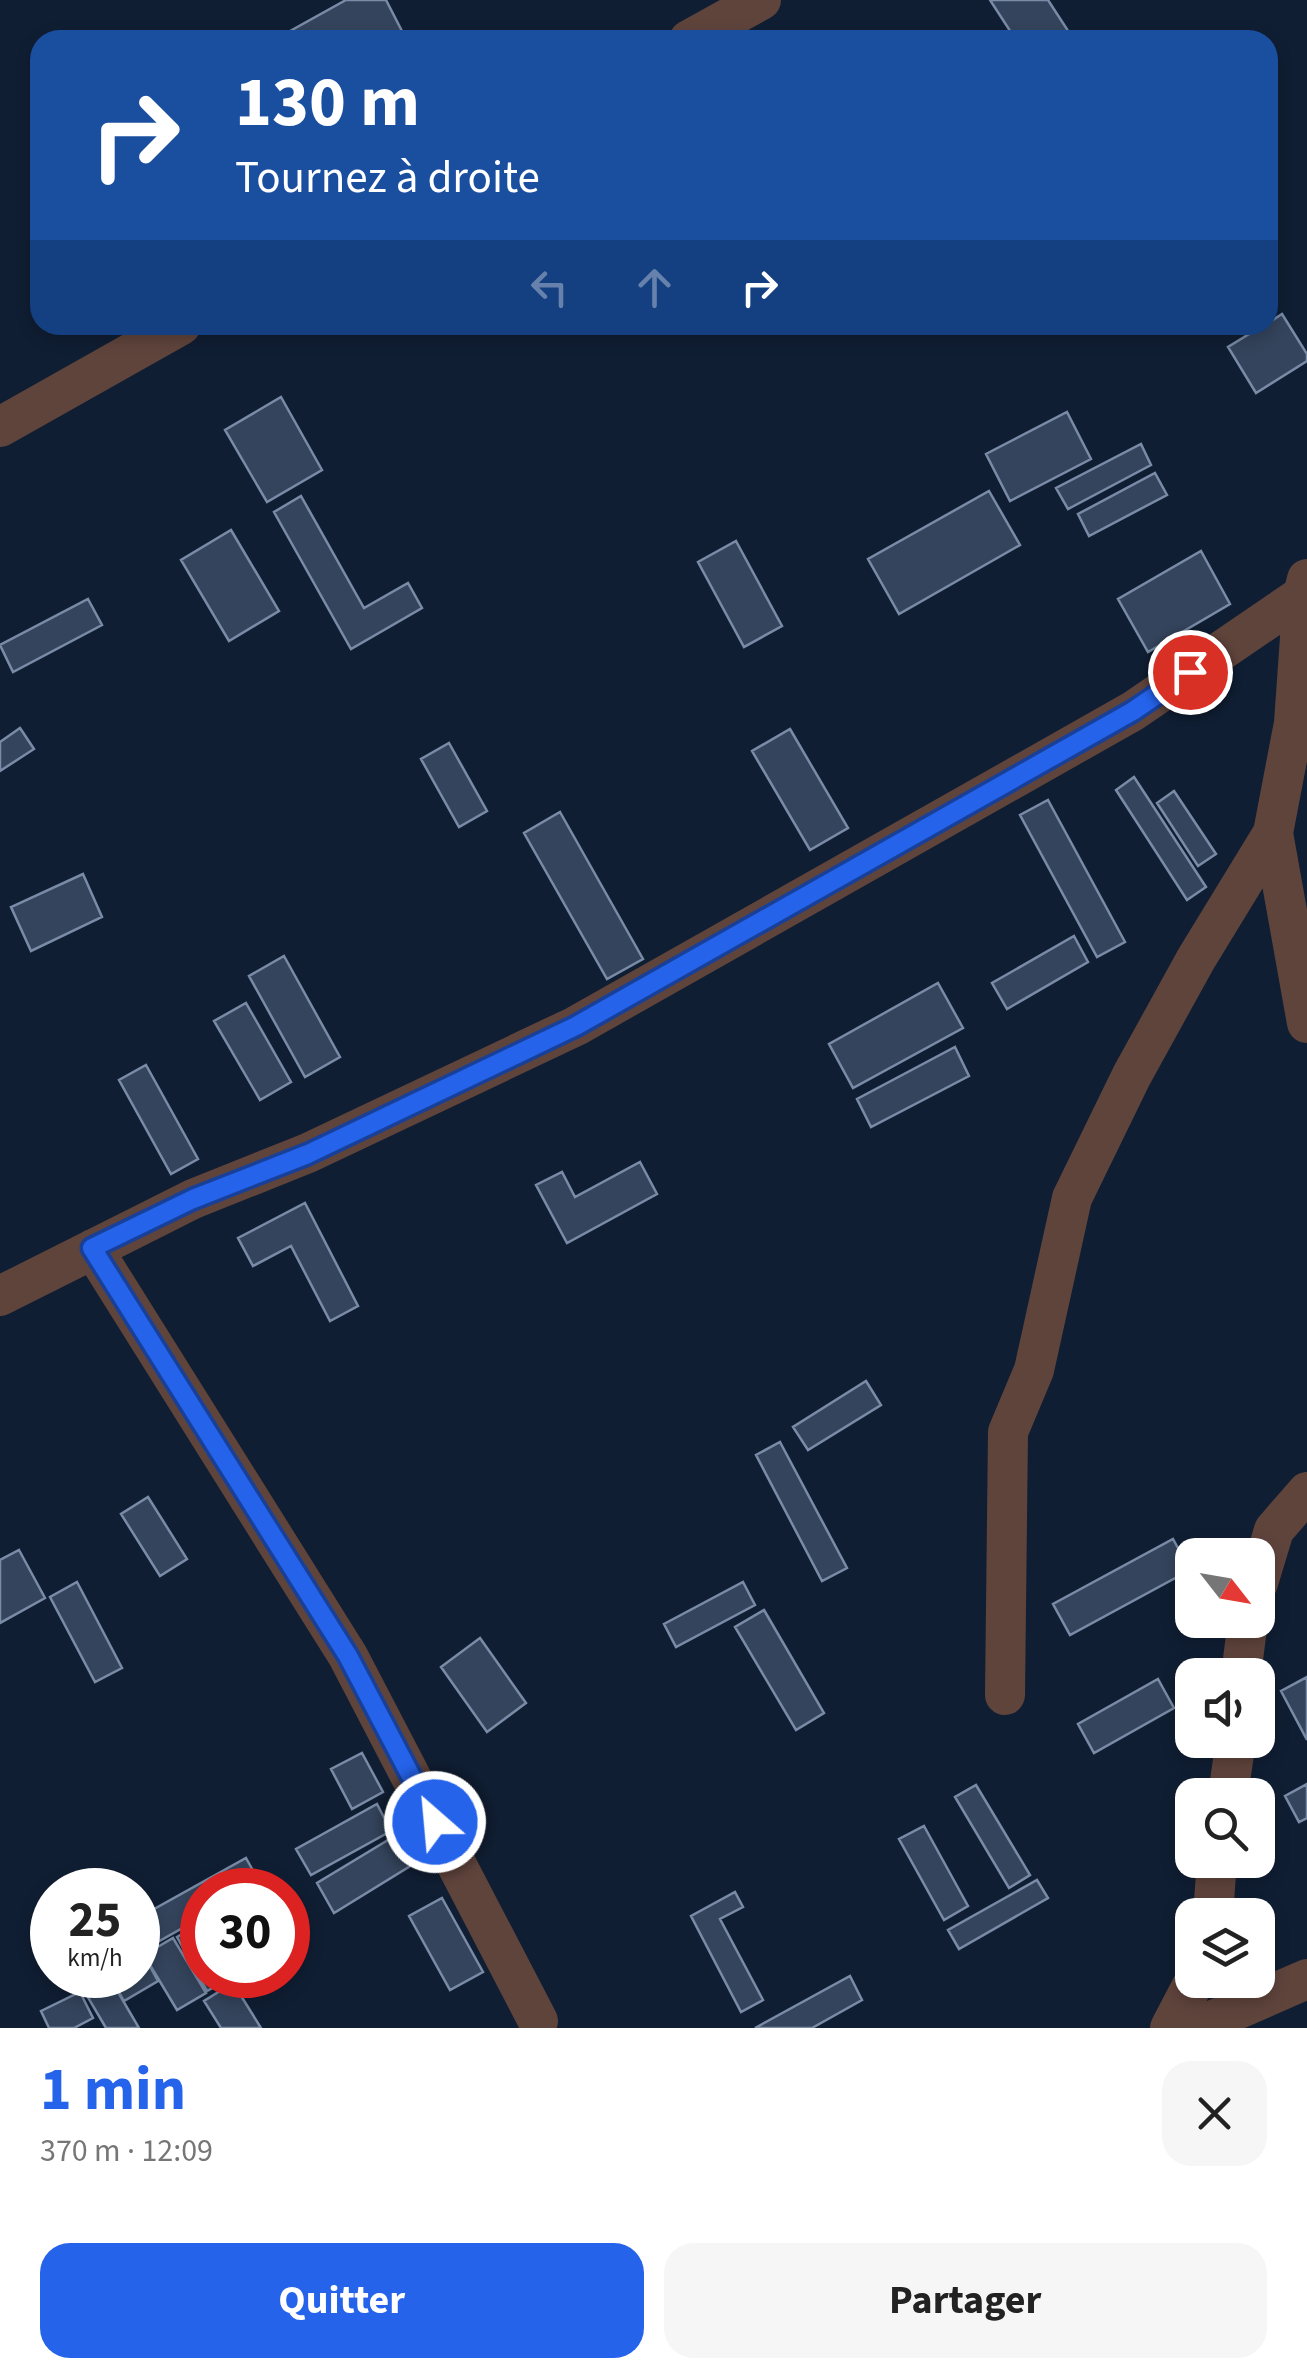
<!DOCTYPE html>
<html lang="fr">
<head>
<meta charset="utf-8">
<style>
  body { margin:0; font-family:"Source Sans 3",sans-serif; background:#f6f6f6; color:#222; height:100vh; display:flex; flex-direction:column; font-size:38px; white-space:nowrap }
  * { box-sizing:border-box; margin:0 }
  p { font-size:32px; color:#767676 }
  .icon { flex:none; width:55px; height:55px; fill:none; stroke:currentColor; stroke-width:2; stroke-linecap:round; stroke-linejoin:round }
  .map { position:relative; height:2028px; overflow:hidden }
  .side { display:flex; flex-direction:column; background:#fff; flex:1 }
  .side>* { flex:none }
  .top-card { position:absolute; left:30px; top:30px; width:1248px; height:305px; border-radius:30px; box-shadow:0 5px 15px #0003; background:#1a4fa0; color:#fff; overflow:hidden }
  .needle { width:65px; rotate:121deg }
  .tools { position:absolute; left:1175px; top:1538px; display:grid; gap:20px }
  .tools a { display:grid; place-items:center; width:100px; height:100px; border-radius:20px; background:#fff; box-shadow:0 5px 15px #0003; font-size:50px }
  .speed { position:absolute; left:30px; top:1868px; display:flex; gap:20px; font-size:50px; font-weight:700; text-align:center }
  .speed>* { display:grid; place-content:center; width:130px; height:130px; border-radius:50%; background:#fff; box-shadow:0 5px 15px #0003; line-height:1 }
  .speed small { font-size:25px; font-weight:400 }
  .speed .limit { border:15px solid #d22; background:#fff; color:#111 }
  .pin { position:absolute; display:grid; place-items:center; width:85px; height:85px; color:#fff; margin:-42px; border:5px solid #fff; border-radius:50%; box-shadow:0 2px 10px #0007 }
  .me { position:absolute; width:110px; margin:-55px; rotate:333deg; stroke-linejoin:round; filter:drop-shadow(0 0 8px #0008) }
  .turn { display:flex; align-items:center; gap:35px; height:210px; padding:0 40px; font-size:45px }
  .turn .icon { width:130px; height:130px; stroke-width:2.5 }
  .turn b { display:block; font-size:70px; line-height:85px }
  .lanes { display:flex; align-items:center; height:95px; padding:0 40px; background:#0003; justify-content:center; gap:50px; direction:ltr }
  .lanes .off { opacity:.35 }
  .round { display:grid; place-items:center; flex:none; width:105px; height:105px; border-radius:30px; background:#f6f6f6 }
  .head { display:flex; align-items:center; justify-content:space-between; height:170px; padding:0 40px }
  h1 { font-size:60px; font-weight:700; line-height:75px; color:#2563eb }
  .primary-button { display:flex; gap:20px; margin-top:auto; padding:20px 40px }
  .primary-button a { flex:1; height:115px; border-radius:30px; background:#2563eb; color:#fff; font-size:40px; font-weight:700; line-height:115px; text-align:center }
  .primary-button a+a { background:#f6f6f6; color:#222 }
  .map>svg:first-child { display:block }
</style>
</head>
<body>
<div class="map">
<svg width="1307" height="2028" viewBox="0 0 1307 2028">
  <rect width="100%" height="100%" fill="#101e33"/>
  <path fill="#34445c" stroke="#798ba6" stroke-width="2.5" d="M 346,0 L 386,0 L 404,35 L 395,40 L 274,40 Z
    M 990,0 L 1048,0 L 1074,40 L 1016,40 Z
    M 1282,314 L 1307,354 L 1307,361 L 1256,393 L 1228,347 L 1264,325 L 1268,325 L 1268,323 Z
    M 281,397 L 322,470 L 267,502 L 225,430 Z
    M 1067,412 L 1091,459 L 1010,501 L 986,454 Z
    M 1141,444 L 1151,465 L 1068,509 L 1056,488 Z
    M 1155,473 L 1167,495 L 1089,536 L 1078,514 Z
    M 989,491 L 1020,545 L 899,614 L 868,559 Z
    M 301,496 L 364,608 L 408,583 L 422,608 L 351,649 L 274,512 Z
    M 231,530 L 279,611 L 229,641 L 181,560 Z
    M 736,541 L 782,626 L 744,647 L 698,562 Z
    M 1201,551 L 1230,604 L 1148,652 L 1118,599 Z
    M 88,599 L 102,625 L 13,672 L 0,645 Z
    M 20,728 L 34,749 L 0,771 L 0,742 Z
    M 790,729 L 848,828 L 810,850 L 752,751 Z
    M 449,743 L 487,811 L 459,827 L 421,759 Z
    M 1134,777 L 1206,887 L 1187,900 L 1116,790 Z
    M 1174,791 L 1216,854 L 1198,866 L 1157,803 Z
    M 1048,800 L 1125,942 L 1097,957 L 1020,815 Z
    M 560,812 L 643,959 L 607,979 L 524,833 Z
    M 83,874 L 102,917 L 31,951 L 11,907 Z
    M 1074,936 L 1088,962 L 1007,1009 L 992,983 Z
    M 284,956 L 340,1057 L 305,1077 L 249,976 Z
    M 938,983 L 963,1028 L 853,1088 L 829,1044 Z
    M 246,1003 L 291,1082 L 260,1100 L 214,1021 Z
    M 955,1047 L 969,1076 L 871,1127 L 857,1099 Z
    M 146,1065 L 198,1159 L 171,1174 L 119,1080 Z
    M 640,1162 L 657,1194 L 567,1243 L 536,1185 L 562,1172 L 575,1197 Z
    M 305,1203 L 358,1306 L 330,1321 L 291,1246 L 253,1266 L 238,1238 Z
    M 866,1381 L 881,1405 L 808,1450 L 793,1427 Z
    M 780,1442 L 847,1568 L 822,1581 L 756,1455 Z
    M 148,1497 L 187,1559 L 160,1576 L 121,1514 Z
    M 1173,1539 L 1190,1570 L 1070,1635 L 1053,1604 Z
    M 19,1550 L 45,1598 L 0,1623 L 0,1560 Z
    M 77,1582 L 122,1668 L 95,1682 L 50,1597 Z
    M 743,1582 L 755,1605 L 676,1647 L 664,1624 Z
    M 764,1610 L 824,1713 L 796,1730 L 735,1627 Z
    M 480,1638 L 526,1703 L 487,1732 L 441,1667 Z
    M 1307,1677 L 1307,1740 L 1281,1691 Z
    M 1158,1679 L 1174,1708 L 1094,1753 L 1078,1724 Z
    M 362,1753 L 383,1792 L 352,1809 L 331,1769 Z
    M 1307,1784 L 1307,1818 L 1299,1822 L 1285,1796 Z
    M 976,1785 L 1030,1875 L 1009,1888 L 955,1797 Z
    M 377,1804 L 391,1831 L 311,1875 L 296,1849 Z
    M 924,1826 L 968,1906 L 944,1920 L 899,1839 Z
    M 403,1831 L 420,1860 L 334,1913 L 317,1883 Z
    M 246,1858 L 261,1885 L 251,1890 L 202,1890 L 202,1917 L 138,1953 L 138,1918 Z
    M 1037,1880 L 1048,1898 L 959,1949 L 948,1930 Z
    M 735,1892 L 743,1907 L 720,1919 L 763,2000 L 741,2012 L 691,1916 Z
    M 442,1898 L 483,1972 L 450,1990 L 409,1916 Z
    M 202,1923 L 202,1975 L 229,1975 L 231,1978 L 207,1991 L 177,1937 Z
    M 173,1938 L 206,1993 L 177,2010 L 144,1955 Z
    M 144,1956 L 158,1981 L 124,2001 L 109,1975 L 138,1975 L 138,1960 Z
    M 108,1975 L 139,2028 L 106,2028 L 83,1989 Z
    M 850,1976 L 862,2000 L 812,2028 L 755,2028 Z
    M 233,1983 L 261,2028 L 221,2028 L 204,2001 Z
    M 80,1992 L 93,2018 L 74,2028 L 49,2028 L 41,2011 Z"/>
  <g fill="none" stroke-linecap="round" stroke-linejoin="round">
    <path stroke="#5f443c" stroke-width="40" d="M 689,40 L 761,0
      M 0,427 L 181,325
      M 1273,833 L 1307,1023
      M 93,1249 L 348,1656 L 538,2021
      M 0,1296 L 193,1199 L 308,1153 L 576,1026 L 1133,711 L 1303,595
      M 1258,1583 L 1274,1530 L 1307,1492
      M 1241,1675 L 1248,1620
      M 1005,1695 L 1008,1432 L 1034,1370 L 1072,1198 L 1132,1075 L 1196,959 L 1273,833 L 1294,723 L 1303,595 L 1307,579
      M 1228,1795 L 1236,1740
      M 1213,1915 L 1217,1860
      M 1170,2028 L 1195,1980
      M 1195,2028 L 1307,1979"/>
  </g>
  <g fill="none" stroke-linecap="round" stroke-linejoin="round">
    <g stroke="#184099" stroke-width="25">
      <path id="route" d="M 435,1822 L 348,1656 L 92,1248 L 193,1199 L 308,1154 L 576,1026 L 1133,711 L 1190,672"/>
    </g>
    <use href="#route" stroke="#2563eb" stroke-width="18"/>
  </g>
</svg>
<div class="tools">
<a><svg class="needle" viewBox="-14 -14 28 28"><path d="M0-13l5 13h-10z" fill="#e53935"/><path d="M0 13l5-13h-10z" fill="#767676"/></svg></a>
<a><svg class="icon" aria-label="sound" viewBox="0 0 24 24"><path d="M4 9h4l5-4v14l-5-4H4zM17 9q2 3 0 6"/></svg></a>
<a><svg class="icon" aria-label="search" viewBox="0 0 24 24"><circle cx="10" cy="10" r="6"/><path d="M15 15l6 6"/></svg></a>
<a><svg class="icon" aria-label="layers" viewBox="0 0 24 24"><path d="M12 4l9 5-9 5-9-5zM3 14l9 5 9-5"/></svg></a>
</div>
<div class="speed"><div>25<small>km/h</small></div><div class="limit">30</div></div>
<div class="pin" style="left:1190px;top:672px;background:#d93025"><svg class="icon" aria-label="arrive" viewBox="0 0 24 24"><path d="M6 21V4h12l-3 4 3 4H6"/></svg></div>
<svg class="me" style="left:435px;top:1822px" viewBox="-20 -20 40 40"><circle r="17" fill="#2563eb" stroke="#fff" stroke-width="3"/><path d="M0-11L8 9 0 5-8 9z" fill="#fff"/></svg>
<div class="top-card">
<div class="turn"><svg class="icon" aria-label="right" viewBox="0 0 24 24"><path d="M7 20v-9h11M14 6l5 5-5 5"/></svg><div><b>130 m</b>Tournez à droite</div></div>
<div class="lanes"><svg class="icon off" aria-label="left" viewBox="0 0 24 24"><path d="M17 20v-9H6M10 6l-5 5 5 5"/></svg><svg class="icon off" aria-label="ahead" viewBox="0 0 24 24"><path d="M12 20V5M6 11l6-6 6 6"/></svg><svg class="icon" aria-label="right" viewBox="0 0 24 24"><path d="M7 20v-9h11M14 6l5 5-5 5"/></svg></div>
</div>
</div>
<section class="side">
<div class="head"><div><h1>1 min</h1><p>370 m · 12:09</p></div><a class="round"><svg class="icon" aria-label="close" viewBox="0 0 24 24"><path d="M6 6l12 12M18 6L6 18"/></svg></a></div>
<div class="primary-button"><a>Quitter</a><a>Partager</a></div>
</section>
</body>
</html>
